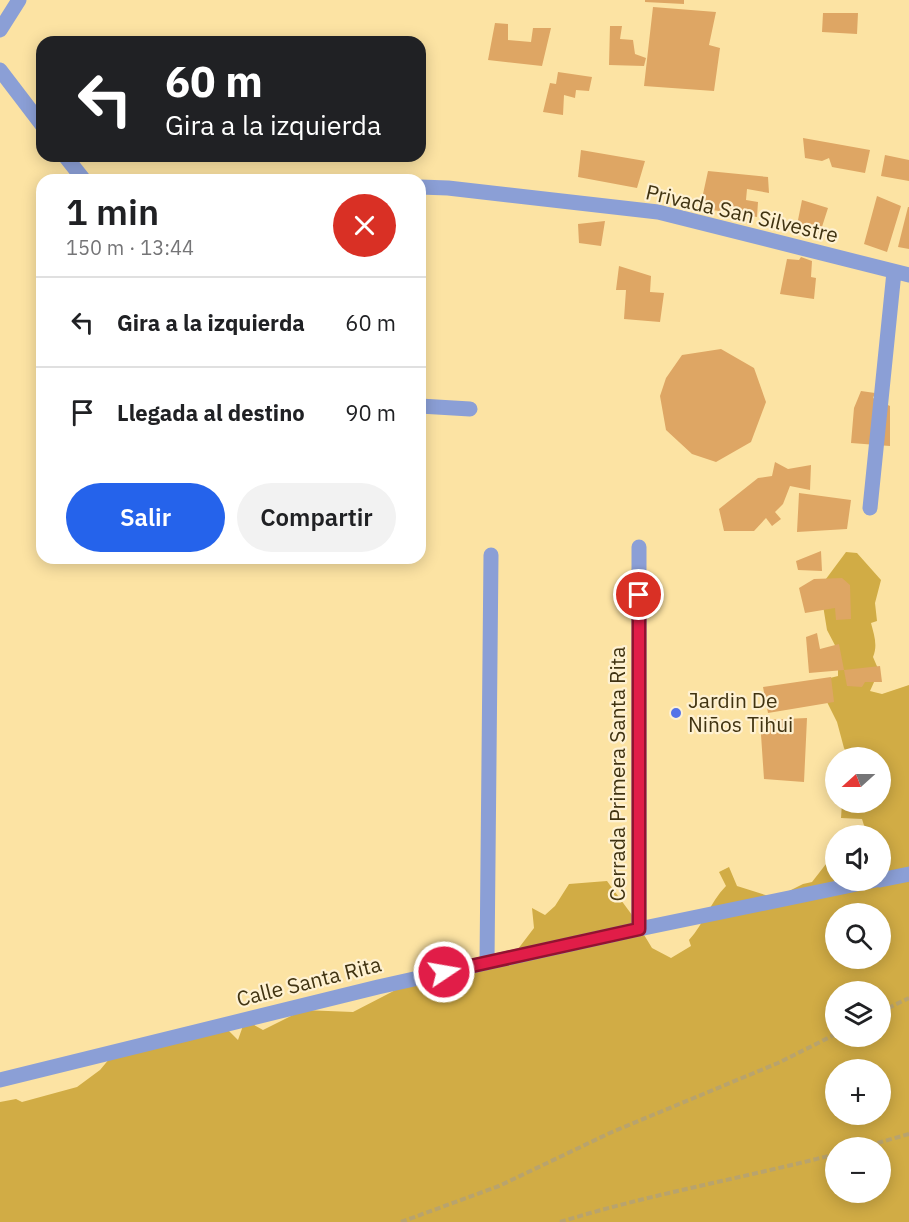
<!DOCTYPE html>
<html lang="es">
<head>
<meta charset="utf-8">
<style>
  body { margin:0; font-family:"IBM Plex Sans",sans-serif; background:#f2f2f2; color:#202124; height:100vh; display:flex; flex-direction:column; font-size:22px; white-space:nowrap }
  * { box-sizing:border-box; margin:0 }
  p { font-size:20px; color:#757577 }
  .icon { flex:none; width:33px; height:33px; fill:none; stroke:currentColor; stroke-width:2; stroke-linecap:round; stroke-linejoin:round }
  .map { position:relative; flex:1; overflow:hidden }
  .panel { position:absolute; left:36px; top:174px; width:390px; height:390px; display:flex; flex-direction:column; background:#fff; border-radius:18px; box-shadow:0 3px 15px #0003 }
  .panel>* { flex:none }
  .banner { position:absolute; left:36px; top:36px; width:390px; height:126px; border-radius:18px; box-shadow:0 3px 15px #0003; background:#202124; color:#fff; overflow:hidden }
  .needle { width:39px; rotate:249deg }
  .fabs { position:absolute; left:825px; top:747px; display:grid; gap:12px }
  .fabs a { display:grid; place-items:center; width:66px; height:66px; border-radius:50%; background:#fff; box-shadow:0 3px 15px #0003; font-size:30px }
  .pin { position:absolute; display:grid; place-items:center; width:51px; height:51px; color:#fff; margin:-26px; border:3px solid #fff; border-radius:50%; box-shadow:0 2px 6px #0007 }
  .me { position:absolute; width:66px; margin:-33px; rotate:78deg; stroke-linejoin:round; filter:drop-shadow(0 0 4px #0008) }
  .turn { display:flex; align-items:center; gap:21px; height:126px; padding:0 30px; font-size:27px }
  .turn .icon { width:78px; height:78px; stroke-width:2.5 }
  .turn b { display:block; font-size:42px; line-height:51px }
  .round { display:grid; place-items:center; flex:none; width:63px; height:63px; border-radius:32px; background:#f2f2f2 }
  .overview { display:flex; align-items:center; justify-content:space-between; height:102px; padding:0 30px }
  h1 { font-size:36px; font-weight:600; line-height:45px }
  .cta { display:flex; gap:12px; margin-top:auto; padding:12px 30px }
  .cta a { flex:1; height:69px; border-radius:36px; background:#2563eb; color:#fff; font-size:24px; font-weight:600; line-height:69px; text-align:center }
  .cta a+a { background:#f2f2f2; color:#202124 }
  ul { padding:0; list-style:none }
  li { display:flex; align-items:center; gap:18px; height:90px; padding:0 30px; border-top:2px solid #e0e0e0 }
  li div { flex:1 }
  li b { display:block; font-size:22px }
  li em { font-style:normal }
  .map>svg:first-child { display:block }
</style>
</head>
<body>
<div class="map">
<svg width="909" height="1222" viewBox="0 0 909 1222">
  <rect width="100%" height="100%" fill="#fce3a3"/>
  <path fill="#d1ac45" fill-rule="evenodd" d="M 846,552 L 857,553 L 881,580 L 875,603 L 877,621 L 871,623 C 874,635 878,645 873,657 L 879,671 L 870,691 L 882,694 L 909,685 L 909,1222 L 0,1222 L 0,1102 L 16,1099 L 22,1102 L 77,1087 L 100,1070 L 120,1046 L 228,1030 L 238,1040 L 245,1020 L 263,1030 L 303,1010 L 353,1012 L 413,981 L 518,949 L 534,928 L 532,908 L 545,915 L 555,906 L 569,884 L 607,881 L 632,915 L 652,948 L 671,958 L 691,946 L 689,940 C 704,924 710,902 726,886 L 719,872 L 729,867 L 737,886 L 775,898 L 803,884 L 812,882 L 826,864 L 835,859 L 836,880 L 880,880 L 880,836 L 867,835 L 862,819 L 841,818 L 842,803 L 880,802 L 880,758 L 849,757 L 844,748 L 837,722 L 825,698 L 830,678 L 838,676 L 838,651 L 827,630 L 820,587 ZM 836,914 L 880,914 L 880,958 L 836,958 ZM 836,992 L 880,992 L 880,1036 L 836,1036 ZM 836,1070 L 880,1070 L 880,1114 L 836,1114 ZM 836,1148 L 880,1148 L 880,1192 L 836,1192 Z"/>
  <path fill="#dea664" d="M 645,0 L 684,0 L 684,4 L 645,2 Z
    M 653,7 L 716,12 L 709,45 L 720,48 L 714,91 L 644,86 Z
    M 823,13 L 858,13 L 857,34 L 822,32 Z
    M 495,23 L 508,24 L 508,40 L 531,42 L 533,28 L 551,28 L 542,66 L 488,60 Z
    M 610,26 L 622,26 L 620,39 L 633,40 L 635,54 L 646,58 L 644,66 L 609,65 Z
    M 558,72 L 592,77 L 589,91 L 576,90 L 575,98 L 564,95 L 563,115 L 543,112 L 550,83 L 556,84 Z
    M 803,138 L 870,150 L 865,173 L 832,167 L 829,158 L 822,161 L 805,158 Z
    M 581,150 L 645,161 L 637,188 L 578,177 Z
    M 885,155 L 909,160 L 909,181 L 881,176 Z
    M 708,171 L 768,177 L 769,193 L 747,189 L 746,200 L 758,202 L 757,217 L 700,208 Z
    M 877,196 L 901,206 L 887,252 L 864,244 Z
    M 802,200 L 828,208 L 820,233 L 797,225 Z
    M 908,207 L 909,207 L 909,249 L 898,247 Z
    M 605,221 L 601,246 L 579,243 L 578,224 Z
    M 801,257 L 812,261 L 811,277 L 816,278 L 814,299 L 780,294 L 787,259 L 799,260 Z
    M 619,266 L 651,276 L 650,292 L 664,293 L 660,322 L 624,319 L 626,290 L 616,290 Z
    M 721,349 L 754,368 L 766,402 L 751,442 L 716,462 L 692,454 L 666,430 L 660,396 L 666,378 L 682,355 Z
    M 861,391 L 875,393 L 873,398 L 890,406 L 890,446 L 851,443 L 854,408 Z
    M 775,462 L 788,469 L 811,465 L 810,490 L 790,486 L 783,504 L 775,512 L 781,519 L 772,526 L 766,518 L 754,531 L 724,531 L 719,509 L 758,478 L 772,476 Z
    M 799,493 L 851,500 L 847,529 L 797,532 Z
    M 821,551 L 822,571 L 798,570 L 796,561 Z
    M 842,578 L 850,585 L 851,619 L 836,620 L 835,608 L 805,613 L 799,588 L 814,579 Z
    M 817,633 L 820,649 L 839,644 L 844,670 L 809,673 L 806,637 Z
    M 880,666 L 882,682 L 865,682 L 862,687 L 847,686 L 844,670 Z
    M 831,677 L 834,702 L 768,713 L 763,687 Z
    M 807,718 L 804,782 L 764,779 L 760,720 Z"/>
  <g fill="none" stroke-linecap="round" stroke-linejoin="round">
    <path stroke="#b8a36e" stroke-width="4" stroke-dasharray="6 3" stroke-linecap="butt" d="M 880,1012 L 909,998
      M 860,1148 L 909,1134
      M 401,1222 L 499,1186 L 612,1132 L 778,1063 L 836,1034
      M 560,1222 C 650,1194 744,1178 836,1154"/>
    <path stroke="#8b9fd6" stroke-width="15" d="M 0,30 L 19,0
      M 0,70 L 42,125
      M 65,156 L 84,180
      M 420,187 L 448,188 L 658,212 L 909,275
      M 420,406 L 470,409
      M 870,508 L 894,272
      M 880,880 L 909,874
      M 639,929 L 639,547
      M 487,963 L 491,555
      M 0,1080 L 378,987 L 639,929 L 876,880"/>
  </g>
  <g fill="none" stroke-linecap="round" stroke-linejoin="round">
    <g stroke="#92132f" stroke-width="15">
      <path id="route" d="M 444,972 L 639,929 L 639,595"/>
    </g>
    <use href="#route" stroke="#e11d48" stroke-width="10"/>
  </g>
  <circle fill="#5473e8" stroke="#fef1d2" stroke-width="2" cx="676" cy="713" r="6"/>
  <g text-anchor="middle" stroke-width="4.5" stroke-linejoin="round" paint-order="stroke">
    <g font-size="21" fill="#403311" stroke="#fef1d2">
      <text transform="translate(742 214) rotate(13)" y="7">Privada San Silvestre</text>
      <text transform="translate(618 774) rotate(-90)" y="7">Cerrada Primera Santa Rita</text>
      <text transform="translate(309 982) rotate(-14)" y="7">Calle Santa Rita</text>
    </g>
    <g font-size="21" fill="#403311" stroke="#fef1d2" text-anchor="start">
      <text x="688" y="708">Jardin De<tspan x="688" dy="24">Niños Tihui</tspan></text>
    </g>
  </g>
</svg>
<div class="fabs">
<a><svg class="needle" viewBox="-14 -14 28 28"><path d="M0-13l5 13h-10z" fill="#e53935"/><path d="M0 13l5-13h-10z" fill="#757577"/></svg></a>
<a><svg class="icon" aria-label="sound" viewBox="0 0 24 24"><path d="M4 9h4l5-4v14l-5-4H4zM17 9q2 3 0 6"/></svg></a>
<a><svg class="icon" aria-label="search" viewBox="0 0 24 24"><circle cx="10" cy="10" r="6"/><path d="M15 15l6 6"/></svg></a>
<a><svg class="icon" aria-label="layers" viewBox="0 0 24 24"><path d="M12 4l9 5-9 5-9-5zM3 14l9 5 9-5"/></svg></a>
<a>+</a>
<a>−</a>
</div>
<div class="pin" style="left:639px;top:595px;background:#d93025"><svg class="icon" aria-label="arrive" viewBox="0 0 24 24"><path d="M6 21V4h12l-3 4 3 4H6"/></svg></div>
<svg class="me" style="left:444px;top:972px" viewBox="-20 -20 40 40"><circle r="17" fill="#e11d48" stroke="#fff" stroke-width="3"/><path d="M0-11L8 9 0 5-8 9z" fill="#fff"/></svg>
<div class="banner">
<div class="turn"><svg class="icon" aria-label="left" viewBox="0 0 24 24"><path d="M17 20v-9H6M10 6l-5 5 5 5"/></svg><div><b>60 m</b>Gira a la izquierda</div></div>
</div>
<section class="panel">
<div class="overview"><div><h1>1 min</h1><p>150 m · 13:44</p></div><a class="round" style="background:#d93025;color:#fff"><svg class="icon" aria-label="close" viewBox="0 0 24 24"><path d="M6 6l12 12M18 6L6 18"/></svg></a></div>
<ul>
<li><svg class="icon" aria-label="left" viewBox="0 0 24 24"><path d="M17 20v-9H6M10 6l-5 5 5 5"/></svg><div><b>Gira a la izquierda</b></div><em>60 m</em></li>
<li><svg class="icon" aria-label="arrive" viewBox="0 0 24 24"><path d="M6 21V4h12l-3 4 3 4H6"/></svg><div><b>Llegada al destino</b></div><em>90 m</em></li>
</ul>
<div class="cta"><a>Salir</a><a>Compartir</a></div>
</section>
</div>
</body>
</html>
